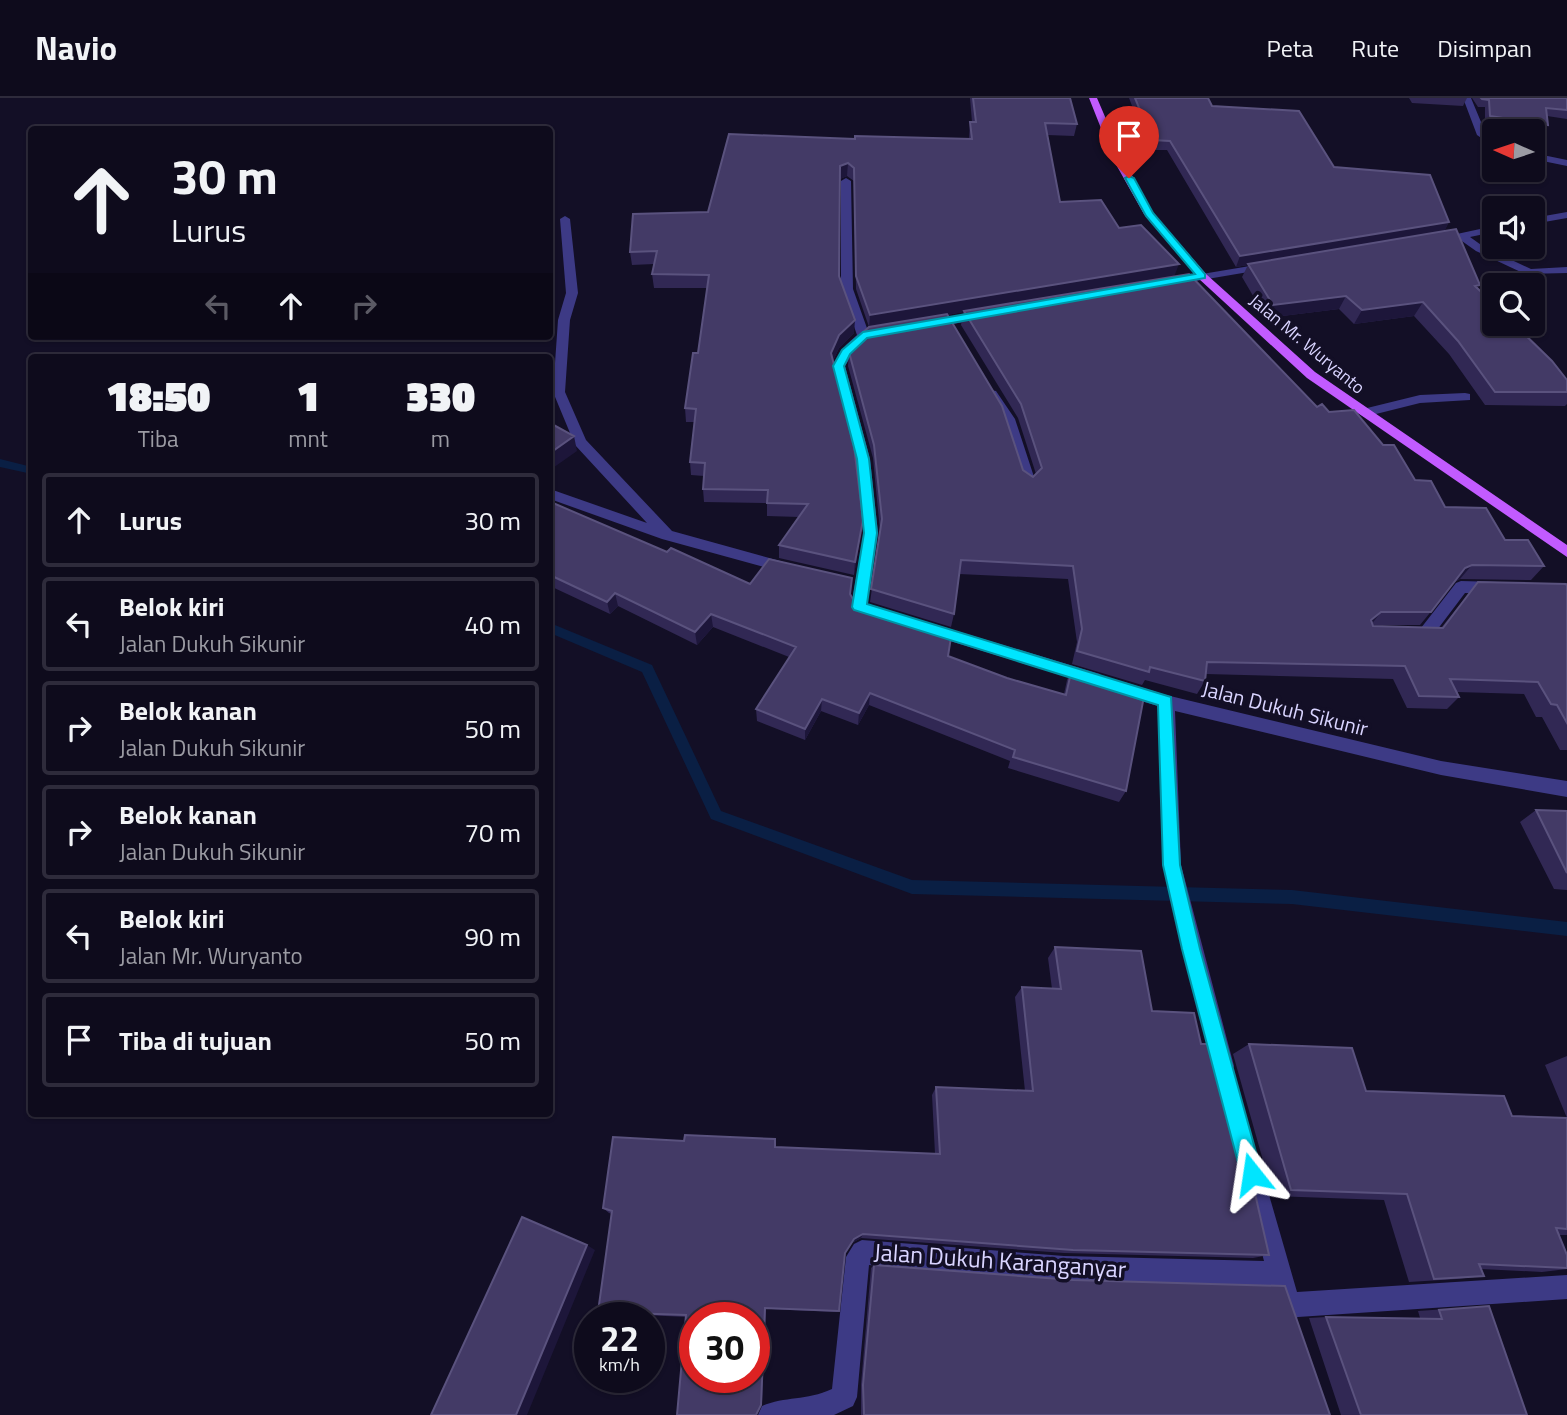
<!DOCTYPE html>
<html lang="id">
<head>
<meta charset="utf-8">
<style>
  body { margin:0; font-family:"Titillium Web",sans-serif; background:#1c1929; color:#f1f3f6; height:100vh; display:flex; flex-direction:column; font-size:26px; white-space:nowrap }
  * { box-sizing:border-box; margin:0 }
  p { font-size:23px; color:#9b9ba3 }
  .icon { flex:none; width:38px; height:38px; fill:none; stroke:currentColor; stroke-width:2; stroke-linecap:round; stroke-linejoin:round }
  .map { position:relative; flex:1; overflow:hidden }
  .sheet { position:absolute; left:28px; top:256px; width:525px; height:763px; display:flex; flex-direction:column; background:#0e0b1c; border-radius:7px; box-shadow:0 2px 5px #0004,0 0 0 2px #2e2b3b }
  .sheet>* { flex:none }
  .guide { position:absolute; left:28px; top:28px; width:525px; height:214px; border-radius:7px; box-shadow:0 2px 5px #0004,0 0 0 2px #2e2b3b; background:#0e0b1c; color:#f1f3f6; overflow:hidden }
  .needle { width:46px; rotate:273deg }
  .tools { position:absolute; left:1482px; top:21px; display:grid; gap:14px }
  .tools a { display:grid; place-items:center; width:63px; height:63px; border-radius:7px; background:#0e0b1c; box-shadow:0 2px 5px #0004,0 0 0 2px #2e2b3b; font-size:35px }
  .speed { position:absolute; left:574px; top:1204px; display:flex; gap:14px; font-size:35px; font-weight:700; text-align:center }
  .speed>* { display:grid; place-content:center; width:91px; height:91px; border-radius:50%; background:#0e0b1c; box-shadow:0 2px 5px #0004,0 0 0 2px #2e2b3b; line-height:1 }
  .speed small { font-size:18px; font-weight:400 }
  .speed .limit { border:10px solid #d22; background:#fff; color:#111 }
  .pin { position:absolute; display:grid; place-items:center; width:60px; height:60px; color:#fff; margin:-72px -30px; border-radius:50% 50% 50% 0; rotate:-45deg; box-shadow:0 0 7px #0007 }
  .pin .icon { rotate:45deg }
  .me { position:absolute; width:77px; margin:-38px; rotate:345deg; stroke-linejoin:round; filter:drop-shadow(0 0 5px #0008) }
  .turn { display:flex; align-items:center; gap:24px; height:147px; padding:0 28px; font-size:32px }
  .turn .icon { width:91px; height:91px; stroke-width:2.5 }
  .turn b { display:block; font-size:49px; line-height:60px }
  .lanes { display:flex; align-items:center; height:66px; padding:0 28px; background:#0003; justify-content:center; gap:35px; direction:ltr }
  .lanes .off { opacity:.35 }
  .eta { display:flex; justify-content:space-evenly; align-items:center; height:119px; text-align:center }
  .eta b { font-size:42px; font-weight:800; line-height:49px }
  ul { padding:0; list-style:none }
  li { display:flex; align-items:center; gap:21px; height:94px; margin:0 14px 10px; padding:0 14px; border:4px solid #2e2b3b; border-radius:7px }
  li div { flex:1 }
  li b { display:block; font-size:26px }
  li em { font-style:normal }
  header { display:flex; align-items:center; gap:42px; box-sizing:border-box; height:98px; padding:0 35px; background:#0e0b1c; border-bottom:2px solid #2e2b3b }
  header strong { font-size:33px }
  nav { display:flex; gap:38px; margin-inline-start:auto; font-size:24px }
  .map>svg:first-child { display:block }
</style>
</head>
<body>
<header>
<strong>Navio</strong>
<nav><a>Peta</a><a>Rute</a><a>Disimpan</a></nav>
</header>
<div class="map">
<svg width="1567" height="1317" viewBox="0 0 1567 1317">
  <rect width="100%" height="100%" fill="#130f26"/>
  <g fill="none" stroke-linecap="round" stroke-linejoin="round">
    <path fill="#0a1f44" fill-rule="evenodd" d="M 0,361 L 32,369 L 32,376 L 0,369 Z
      M 550,525 L 652,567 L 721,713 L 912,782 L 1292,792 L 1567,824 L 1567,838 L 1292,806 L 912,796 L 711,721 L 642,574 L 550,535 Z"/>
    <path fill="#3d3a85" fill-rule="evenodd" d="M 1463,0 L 1471,0 L 1486,36 L 1494,42 L 1494,49 L 1477,37 Z
      M 1533,55 L 1567,62 L 1567,68 L 1533,61 Z
      M 846,80 L 851,83 L 853,191 L 868,233 L 874,237 L 855,252 L 845,268 L 870,361 L 878,435 L 867,506 L 882,510 L 884,514 L 876,520 L 854,513 L 851,509 L 864,435 L 856,361 L 833,268 L 846,247 L 857,237 L 841,191 L 841,83 Z
      M 1567,114 L 1567,120 L 1533,126 L 1533,120 Z
      M 565,118 L 570,121 L 578,195 L 570,222 L 565,294 L 586,342 L 672,433 L 791,466 L 794,470 L 791,474 L 786,475 L 662,441 L 550,401 L 550,391 L 647,425 L 575,347 L 553,294 L 558,222 L 566,195 L 560,121 Z
      M 1494,128 L 1494,134 L 1470,139 L 1484,149 L 1531,171 L 1567,169 L 1567,175 L 1525,176 L 1476,153 L 1459,141 L 1434,145 L 1429,142 Z
      M 1268,165 L 1274,168 L 1272,170 L 1172,187 L 1166,184 L 1172,181 Z
      M 986,213 L 990,215 L 990,219 L 927,231 L 921,227 L 927,223 Z
      M 991,292 L 996,293 L 1015,321 L 1036,385 L 1034,388 L 1024,388 L 1022,385 L 1001,321 L 985,296 Z
      M 1465,295 L 1470,296 L 1470,302 L 1420,305 L 1364,319 L 1358,315 L 1359,312 L 1420,297 Z
      M 1461,483 L 1498,484 L 1506,490 L 1498,496 L 1465,495 L 1431,540 L 1404,540 L 1402,536 L 1404,532 L 1421,530 L 1456,485 Z
      M 930,525 L 1100,576 L 1102,581 L 1100,586 L 1094,587 L 924,535 L 922,531 L 924,527 Z
      M 1124,584 L 1166,597 L 1441,663 L 1567,683 L 1567,699 L 1441,677 L 1175,613 L 1181,767 L 1234,968 L 1231,976 L 1223,979 L 1215,976 L 1212,968 L 1163,767 L 1158,608 L 1118,596 L 1116,591 L 1118,586 Z
      M 1250,1058 L 1258,1061 L 1261,1069 L 1297,1194 L 1567,1177 L 1567,1201 L 1298,1219 L 1289,1223 L 1280,1220 L 1270,1188 L 1064,1182 L 869,1167 L 857,1299 L 853,1308 L 834,1317 L 758,1317 L 762,1308 C 785,1298 806,1303 832,1291 L 846,1159 L 854,1146 L 862,1142 L 1064,1158 L 1264,1163 L 1239,1069 L 1242,1061 Z"/>
    <path fill="#c25bff" fill-rule="evenodd" d="M 1089,0 L 1097,0 L 1124,63 L 1153,115 L 1206,176 L 1315,274 L 1567,447 L 1567,459 L 1307,280 L 1198,180 L 1144,116 L 1114,63 Z"/>
  </g>
  <path fill="#312854" fill-rule="evenodd" d="M 970,0 L 1070,0 L 1077,26 L 1074,38 L 1047,37 L 1060,104 L 1119,130 L 1174,178 L 1317,309 L 1329,314 L 1383,347 L 1415,382 L 1445,409 L 1505,442 L 1544,468 L 1531,482 L 1460,481 L 1456,483 L 1420,527 L 1373,527 L 1373,528 L 1441,530 L 1478,484 L 1567,488 L 1567,652 L 1560,652 L 1542,619 L 1536,619 L 1524,596 L 1457,594 L 1459,599 L 1447,611 L 1407,610 L 1393,581 L 1206,576 L 1205,583 L 1197,596 L 1145,582 L 1142,587 L 1072,566 L 1077,544 L 1068,481 L 959,476 L 954,516 L 951,529 L 870,504 L 880,433 L 873,360 L 848,268 L 849,254 L 869,229 L 856,191 L 854,83 L 847,78 L 840,81 L 839,178 L 854,235 L 839,250 L 833,263 L 863,422 L 854,477 L 779,460 L 779,447 L 799,419 L 767,418 L 767,405 L 704,404 L 703,391 L 704,378 L 691,377 L 690,364 L 694,324 L 686,324 L 685,310 L 698,255 L 708,190 L 654,190 L 652,176 L 654,166 L 632,167 L 630,154 L 855,41 L 969,41 L 970,24 L 972,24 ZM 963,214 L 961,227 L 1018,320 L 1036,376 L 1033,379 L 1023,372 L 947,217 Z
    M 1129,0 L 1208,0 L 1212,8 L 1449,124 L 1444,133 L 1478,190 L 1567,282 L 1567,306 L 1565,308 L 1485,307 L 1449,256 L 1414,218 L 1354,226 L 1339,211 L 1266,220 L 1242,179 L 1248,167 L 1236,169 L 1167,52 L 1149,52 Z
    M 1409,0 L 1467,0 L 1463,8 L 1412,5 Z
    M 1472,0 L 1567,0 L 1567,21 L 1547,18 L 1548,27 L 1544,34 L 1485,25 L 1485,9 L 1478,9 Z
    M 550,408 L 750,486 L 850,497 L 854,503 L 948,558 L 1007,580 L 1064,596 L 1067,582 L 1072,570 L 1126,693 L 1119,704 L 1008,670 L 1010,663 L 869,607 L 858,627 L 821,613 L 805,642 L 757,623 L 756,611 L 789,559 L 713,529 L 697,547 L 618,508 L 610,516 L 550,488 Z
    M 1536,712 L 1567,713 L 1567,792 L 1554,791 L 1520,724 Z
    M 1055,849 L 1201,946 L 1258,1092 L 1255,1093 L 1269,1157 L 1253,1160 L 1064,1155 L 861,1140 L 852,1145 L 845,1155 L 839,1213 L 837,1214 L 766,1211 L 762,1305 L 756,1317 L 686,1219 L 604,1215 L 598,1214 L 612,1116 L 609,1115 L 603,1110 L 935,1056 L 932,997 L 936,989 L 1025,993 L 1015,899 L 1022,889 L 1052,891 L 1048,860 Z
    M 1249,946 L 1366,993 L 1512,1018 L 1567,1020 L 1567,1137 L 1559,1137 L 1567,1157 L 1567,1171 L 1542,1174 L 1481,1171 L 1484,1178 L 1457,1181 L 1409,1184 L 1384,1102 L 1273,1098 L 1233,956 Z
    M 1567,958 L 1567,1020 L 1545,967 Z
    M 874,1167 L 1330,1317 L 861,1317 L 861,1286 L 871,1170 Z
    M 1489,1208 L 1527,1317 L 1341,1317 L 1309,1220 L 1326,1219 L 1420,1220 L 1418,1213 Z"/>
  <path fill="#1d163a" d="M 848,65 L 847,78 L 840,81 L 840,68 Z
    M 1449,124 L 1444,134 L 1236,169 L 1240,158 Z
    M 1179,166 L 1174,179 L 869,230 L 870,217 Z
    M 1346,198 L 1339,211 L 1266,220 L 1273,207 Z
    M 1423,204 L 1414,218 L 1354,226 L 1362,212 Z
    M 855,222 L 854,235 L 839,250 L 830,269 L 831,255 L 839,237 Z
    M 574,338 L 577,353 L 550,372 L 550,355 Z
    M 863,422 L 861,435 L 854,477 L 855,464 Z
    M 1472,467 L 1460,481 L 1454,483 L 1465,470 Z
    M 615,495 L 618,508 L 610,516 L 607,504 Z
    M 1381,514 L 1371,527 L 1371,522 Z
    M 711,516 L 713,529 L 697,547 L 695,534 Z
    M 870,595 L 869,607 L 858,627 L 859,615 Z
    M 822,601 L 821,613 L 805,642 L 805,631 Z
    M 863,1136 L 861,1140 L 852,1145 L 854,1141 Z
    M 587,1147 L 595,1152 L 527,1317 L 516,1317 Z
    M 765,1210 L 762,1305 L 761,1307 Z"/>
  <path fill="#433a66" stroke="#5a527e" stroke-width="2" fill-rule="evenodd" d="M 973,0 L 1070,0 L 1077,26 L 1045,25 L 1060,104 L 1101,102 L 1119,130 L 1141,127 L 1179,166 L 870,217 L 856,178 L 854,70 L 848,65 L 840,68 L 839,178 L 855,222 L 839,237 L 831,255 L 854,348 L 863,422 L 855,464 L 779,447 L 808,406 L 767,405 L 768,392 L 703,391 L 705,365 L 690,364 L 696,311 L 685,310 L 693,255 L 698,255 L 709,177 L 652,176 L 657,153 L 630,154 L 633,116 L 708,114 L 729,36 L 855,41 L 855,38 L 972,41 L 970,24 L 976,24 Z
    M 1135,0 L 1208,0 L 1212,8 L 1299,13 L 1334,69 L 1430,77 L 1449,124 L 1240,158 L 1170,43 L 1152,42 Z
    M 1481,0 L 1567,0 L 1567,12 L 1546,10 L 1548,27 L 1490,18 L 1489,2 L 1482,1 Z
    M 1456,131 L 1480,187 L 1475,188 L 1494,206 L 1494,226 L 1514,226 L 1552,263 L 1567,282 L 1567,294 L 1495,294 L 1458,243 L 1423,204 L 1362,212 L 1346,198 L 1273,207 L 1248,166 Z
    M 1189,176 L 1317,309 L 1322,306 L 1329,314 L 1354,312 L 1383,347 L 1394,347 L 1415,382 L 1431,383 L 1445,409 L 1486,410 L 1505,442 L 1528,442 L 1544,468 L 1472,467 L 1465,470 L 1431,514 L 1381,514 L 1371,522 L 1373,528 L 1443,530 L 1478,484 L 1566,486 L 1567,488 L 1567,625 L 1557,607 L 1551,606 L 1538,584 L 1450,581 L 1459,599 L 1419,598 L 1405,568 L 1207,564 L 1205,583 L 1150,569 L 1149,574 L 1077,553 L 1082,531 L 1073,468 L 961,462 L 954,516 L 871,491 L 882,421 L 874,347 L 849,254 L 853,243 L 869,229 L 947,216 L 1002,308 L 1023,372 L 1033,379 L 1042,370 L 1021,306 L 964,213 Z
    M 550,325 L 574,338 L 550,355 Z
    M 553,405 L 667,454 L 671,450 L 750,486 L 769,461 L 852,480 L 850,496 L 854,503 L 952,533 L 948,558 L 1007,580 L 1066,597 L 1072,570 L 1145,593 L 1126,693 L 1013,659 L 1015,652 L 870,595 L 859,615 L 822,601 L 805,631 L 756,611 L 796,549 L 711,516 L 695,534 L 615,495 L 607,504 L 550,477 L 550,408 Z
    M 1536,712 L 1567,713 L 1567,775 Z
    M 1055,849 L 1141,853 L 1152,913 L 1194,915 L 1201,946 L 1218,946 L 1258,1092 L 1254,1091 L 1269,1157 L 1073,1152 L 863,1136 L 854,1141 L 845,1155 L 839,1213 L 765,1210 L 761,1307 L 756,1317 L 677,1317 L 686,1217 L 598,1214 L 612,1113 L 603,1110 L 613,1039 L 684,1043 L 685,1037 L 775,1041 L 775,1049 L 940,1056 L 936,989 L 1033,993 L 1022,889 L 1061,891 ZM 695,1220 L 754,1220 L 754,1279 L 695,1279 Z
    M 1249,946 L 1352,950 L 1366,993 L 1504,998 L 1512,1018 L 1567,1020 L 1567,1131 L 1556,1130 L 1567,1157 L 1567,1170 L 1479,1166 L 1484,1178 L 1434,1181 L 1407,1096 L 1291,1092 Z
    M 522,1119 L 587,1147 L 516,1317 L 431,1317 Z
    M 874,1167 L 1073,1182 L 1285,1188 L 1330,1317 L 864,1317 L 863,1287 Z
    M 1489,1208 L 1527,1317 L 1361,1317 L 1326,1219 L 1442,1221 L 1439,1212 Z"/>
  <path fill="#00e5ff" stroke="#0095a6" stroke-width="2" d="M 1129,78 L 1134,80 L 1153,115 L 1205,176 L 1205,180 L 867,240 L 850,256 L 844,268 L 869,361 L 877,435 L 867,506 L 1171,599 L 1180,767 L 1200,851 L 1262,1076 L 1259,1083 L 1252,1086 L 1244,1083 L 1241,1076 L 1182,851 L 1163,767 L 1158,607 L 854,512 L 852,509 L 864,435 L 857,361 L 833,268 L 842,252 L 863,234 L 1195,176 L 1146,118 L 1125,80 Z"/>
  <g text-anchor="middle" stroke-width="7" stroke-linejoin="round" paint-order="stroke">
    <g font-size="18" fill="#d9d4ff" stroke="#130f26">
      <text transform="translate(1307 246) rotate(40)" y="6">Jalan Mr. Wuryanto</text>
    </g>
    <g font-size="21" fill="#d9d4ff" stroke="#130f26">
      <text transform="translate(1285 611) rotate(14)" y="7">Jalan Dukuh Sikunir</text>
    </g>
    <g font-size="24" fill="#d9d4ff" stroke="#130f26">
      <text transform="translate(1000 1163) rotate(4)" y="8">Jalan Dukuh Karanganyar</text>
    </g>
  </g>
</svg>
<div class="tools">
<a><svg class="needle" viewBox="-14 -14 28 28"><path d="M0-13l5 13h-10z" fill="#e53935"/><path d="M0 13l5-13h-10z" fill="#9b9ba3"/></svg></a>
<a><svg class="icon" aria-label="sound" viewBox="0 0 24 24"><path d="M4 9h4l5-4v14l-5-4H4zM17 9q2 3 0 6"/></svg></a>
<a><svg class="icon" aria-label="search" viewBox="0 0 24 24"><circle cx="10" cy="10" r="6"/><path d="M15 15l6 6"/></svg></a>
</div>
<div class="speed"><div>22<small>km/h</small></div><div class="limit">30</div></div>
<div class="pin" style="left:1129px;top:80px;background:#d93025"><svg class="icon" aria-label="arrive" viewBox="0 0 24 24"><path d="M6 21V4h12l-3 4 3 4H6"/></svg></div>
<svg class="me" style="left:1252px;top:1076px" viewBox="-20 -20 40 40"><path d="M0-17L14 15 0 8-14 15z" fill="#00e5ff" stroke="#fff" stroke-width="4"/></svg>
<div class="guide">
<div class="turn"><svg class="icon" aria-label="ahead" viewBox="0 0 24 24"><path d="M12 20V5M6 11l6-6 6 6"/></svg><div><b>30 m</b>Lurus</div></div>
<div class="lanes"><svg class="icon off" aria-label="left" viewBox="0 0 24 24"><path d="M17 20v-9H6M10 6l-5 5 5 5"/></svg><svg class="icon" aria-label="ahead" viewBox="0 0 24 24"><path d="M12 20V5M6 11l6-6 6 6"/></svg><svg class="icon off" aria-label="right" viewBox="0 0 24 24"><path d="M7 20v-9h11M14 6l5 5-5 5"/></svg></div>
</div>
<section class="sheet">
<div class="eta">
<div><b>18:50</b><p>Tiba</p></div>
<div><b>1</b><p>mnt</p></div>
<div><b>330</b><p>m</p></div>
</div>
<ul>
<li><svg class="icon" aria-label="ahead" viewBox="0 0 24 24"><path d="M12 20V5M6 11l6-6 6 6"/></svg><div><b>Lurus</b></div><em>30 m</em></li>
<li><svg class="icon" aria-label="left" viewBox="0 0 24 24"><path d="M17 20v-9H6M10 6l-5 5 5 5"/></svg><div><b>Belok kiri</b><p>Jalan Dukuh Sikunir</p></div><em>40 m</em></li>
<li><svg class="icon" aria-label="right" viewBox="0 0 24 24"><path d="M7 20v-9h11M14 6l5 5-5 5"/></svg><div><b>Belok kanan</b><p>Jalan Dukuh Sikunir</p></div><em>50 m</em></li>
<li><svg class="icon" aria-label="right" viewBox="0 0 24 24"><path d="M7 20v-9h11M14 6l5 5-5 5"/></svg><div><b>Belok kanan</b><p>Jalan Dukuh Sikunir</p></div><em>70 m</em></li>
<li><svg class="icon" aria-label="left" viewBox="0 0 24 24"><path d="M17 20v-9H6M10 6l-5 5 5 5"/></svg><div><b>Belok kiri</b><p>Jalan Mr. Wuryanto</p></div><em>90 m</em></li>
<li><svg class="icon" aria-label="arrive" viewBox="0 0 24 24"><path d="M6 21V4h12l-3 4 3 4H6"/></svg><div><b>Tiba di tujuan</b></div><em>50 m</em></li>
</ul>
</section>
</div>
</body>
</html>
